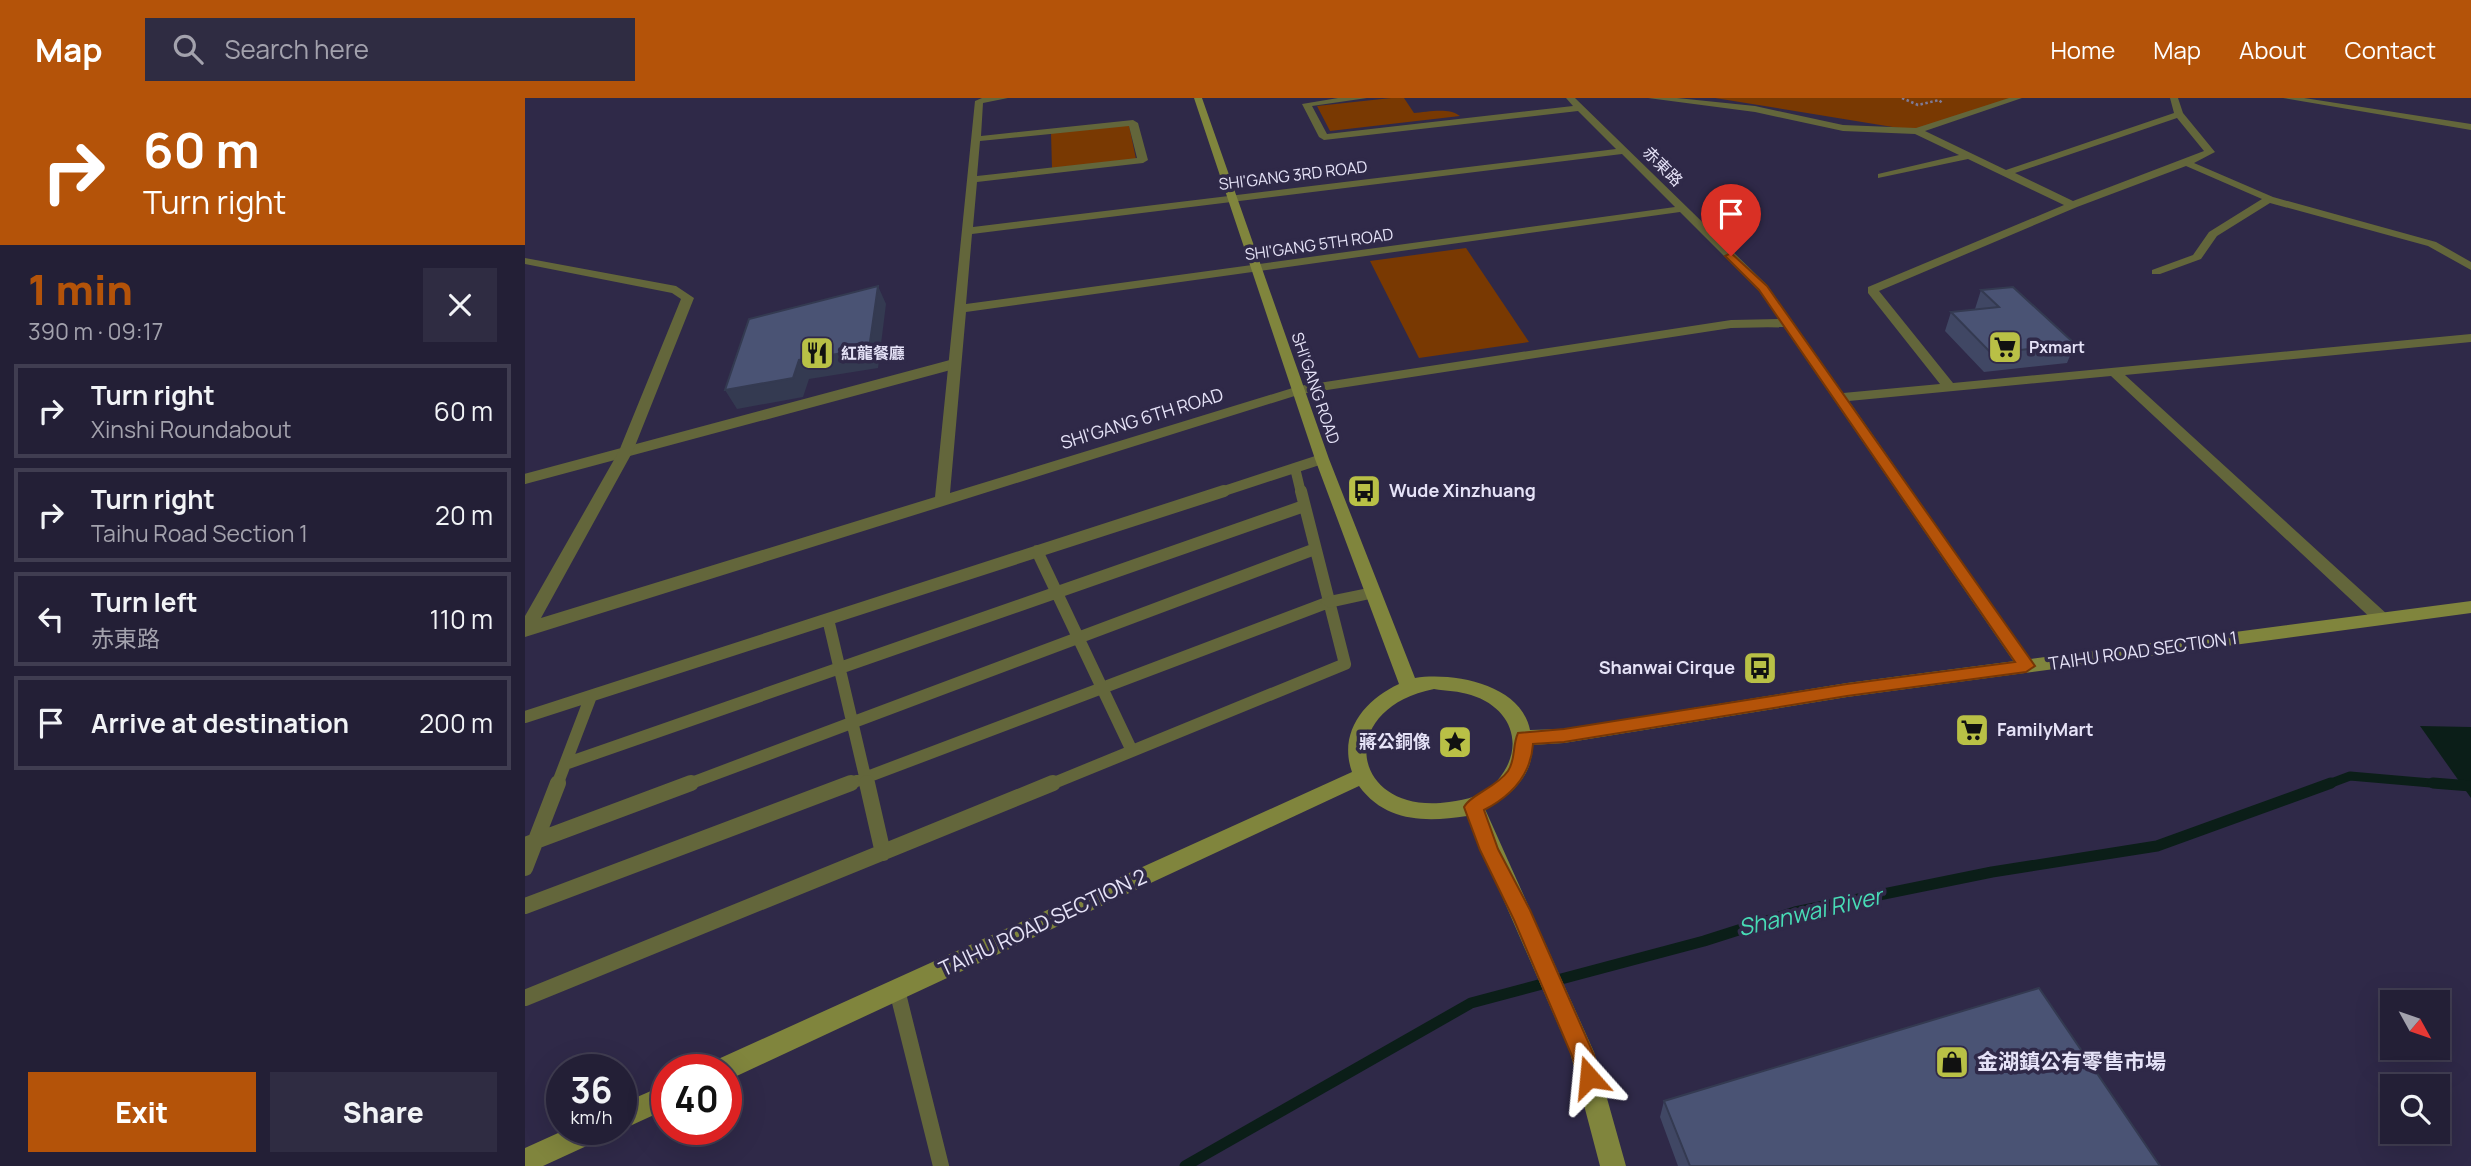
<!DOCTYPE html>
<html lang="en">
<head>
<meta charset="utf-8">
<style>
  body { margin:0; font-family:Manrope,"Noto Sans TC",sans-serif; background:#2f2c42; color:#f1f3f6; height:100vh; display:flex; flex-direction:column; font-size:26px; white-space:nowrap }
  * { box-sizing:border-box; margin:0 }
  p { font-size:23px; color:#a3a2ad }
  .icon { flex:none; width:38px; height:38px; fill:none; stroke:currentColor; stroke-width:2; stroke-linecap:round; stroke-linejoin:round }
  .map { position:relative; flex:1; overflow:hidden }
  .drawer { display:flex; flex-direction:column; background:#231f36; width:525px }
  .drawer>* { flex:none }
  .guide { background:#b45309; color:#fff; overflow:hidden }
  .needle { width:46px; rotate:130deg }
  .buttons { position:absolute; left:1855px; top:892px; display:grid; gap:14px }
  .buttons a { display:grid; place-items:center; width:70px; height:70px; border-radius:0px; background:#231f36; box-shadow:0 7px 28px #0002,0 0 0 2px #403d51; font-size:35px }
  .speed { position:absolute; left:21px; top:956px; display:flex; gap:14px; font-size:35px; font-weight:700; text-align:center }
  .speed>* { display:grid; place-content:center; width:91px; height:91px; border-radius:50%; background:#231f36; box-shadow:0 7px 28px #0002,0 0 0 2px #403d51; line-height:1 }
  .speed small { font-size:18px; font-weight:400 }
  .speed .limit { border:10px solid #d22; background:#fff; color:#111 }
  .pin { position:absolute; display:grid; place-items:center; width:60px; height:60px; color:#fff; margin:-72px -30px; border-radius:50% 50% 50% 0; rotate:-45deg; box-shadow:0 0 7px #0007 }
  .pin .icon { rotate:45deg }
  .me { position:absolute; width:77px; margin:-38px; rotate:342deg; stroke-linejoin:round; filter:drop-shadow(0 0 5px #0008) }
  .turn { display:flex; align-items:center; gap:24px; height:147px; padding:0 28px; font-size:32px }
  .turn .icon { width:91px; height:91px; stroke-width:2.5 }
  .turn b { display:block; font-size:49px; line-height:60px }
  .round { display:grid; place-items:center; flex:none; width:74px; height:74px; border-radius:0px; background:#2f2c42 }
  .overview { display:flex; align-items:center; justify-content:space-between; height:119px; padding:0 28px }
  h1 { font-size:42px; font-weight:800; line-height:52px; color:#b45309 }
  .cta { display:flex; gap:14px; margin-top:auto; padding:14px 28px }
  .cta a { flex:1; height:80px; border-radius:0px; background:#b45309; color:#fff; font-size:28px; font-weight:800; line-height:80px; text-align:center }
  .cta a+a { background:#2f2c42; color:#f1f3f6 }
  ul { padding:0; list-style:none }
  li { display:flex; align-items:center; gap:21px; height:94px; margin:0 14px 10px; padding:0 14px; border:4px solid #403d51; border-radius:0px }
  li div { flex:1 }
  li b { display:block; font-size:26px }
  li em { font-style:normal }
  header { display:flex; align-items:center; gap:42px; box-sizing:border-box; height:98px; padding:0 35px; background:#b45309; color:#fff }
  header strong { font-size:33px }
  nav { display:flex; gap:38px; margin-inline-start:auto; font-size:24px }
  .search { width:490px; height:63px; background:#2f2c42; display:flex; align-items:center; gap:18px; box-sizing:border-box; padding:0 24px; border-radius:0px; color:#a3a2ad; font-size:26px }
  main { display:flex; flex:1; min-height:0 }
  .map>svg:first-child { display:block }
</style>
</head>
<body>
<header>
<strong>Map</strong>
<div class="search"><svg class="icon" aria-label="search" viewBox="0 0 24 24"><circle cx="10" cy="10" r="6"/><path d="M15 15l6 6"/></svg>Search here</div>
<nav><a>Home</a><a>Map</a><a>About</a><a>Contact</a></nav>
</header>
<main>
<section class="drawer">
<div class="guide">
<div class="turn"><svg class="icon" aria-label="right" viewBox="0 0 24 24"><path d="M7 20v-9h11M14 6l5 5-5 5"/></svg><div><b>60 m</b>Turn right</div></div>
</div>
<div class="overview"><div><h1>1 min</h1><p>390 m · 09:17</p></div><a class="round"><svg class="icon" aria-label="close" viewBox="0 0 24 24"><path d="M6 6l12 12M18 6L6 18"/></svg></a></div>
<ul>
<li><svg class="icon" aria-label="right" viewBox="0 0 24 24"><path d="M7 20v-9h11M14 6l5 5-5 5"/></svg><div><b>Turn right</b><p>Xinshi Roundabout</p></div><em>60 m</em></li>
<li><svg class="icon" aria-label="right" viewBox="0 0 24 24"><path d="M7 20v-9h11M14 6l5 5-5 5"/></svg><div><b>Turn right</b><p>Taihu Road Section 1</p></div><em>20 m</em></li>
<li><svg class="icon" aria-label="left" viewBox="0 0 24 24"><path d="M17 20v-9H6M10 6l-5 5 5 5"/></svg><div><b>Turn left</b><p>赤東路</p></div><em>110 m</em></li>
<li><svg class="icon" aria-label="arrive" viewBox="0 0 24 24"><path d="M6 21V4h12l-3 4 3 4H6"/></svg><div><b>Arrive at destination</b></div><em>200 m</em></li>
</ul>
<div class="cta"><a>Exit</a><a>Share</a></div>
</section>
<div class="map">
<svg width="1946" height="1068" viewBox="0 0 1946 1068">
  <rect width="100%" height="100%" fill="#2f2948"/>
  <path fill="#793902" d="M 866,0 L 879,0 L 889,15 C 902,14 924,9 935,18 L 805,33 L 792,8 Z
    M 1190,0 L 1492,0 L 1392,33 Z
    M 604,27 L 611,61 L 527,70 L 526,35 Z
    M 941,150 L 1004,244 L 894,260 L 845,163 Z"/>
  <path fill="#0b1e18" d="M 1895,628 L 1946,629 L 1946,700 Z"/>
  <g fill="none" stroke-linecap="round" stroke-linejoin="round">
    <path stroke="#0b1e18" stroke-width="9" d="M 1801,687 L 1825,678 L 1929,687"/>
    <path stroke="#0b1e18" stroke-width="11" d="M 1908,685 L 1946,688
      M 660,1068 L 946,905 L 1179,843 L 1270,814 L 1467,774 L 1632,748 L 1806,685"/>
    <path stroke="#7f7a95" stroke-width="2.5" stroke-dasharray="2.5 2.5" stroke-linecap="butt" d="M 1377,0 L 1393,7 L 1414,2 L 1418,6"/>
    <path stroke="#63663b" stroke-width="10" d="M 770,370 L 776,395
      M 0,381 L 429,266
      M 693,395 L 797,361"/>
    <path stroke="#63663b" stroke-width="12" d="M 512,453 L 607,653
      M 303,521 L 342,687
      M 0,619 L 699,393
      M 40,666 L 779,408
      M 32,687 L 66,598
      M 161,687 L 790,451
      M 321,687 L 804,504
      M 524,687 L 820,566 L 776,393"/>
    <path stroke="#63663b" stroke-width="16" d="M 342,685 L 358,755
      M 0,747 L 166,685
      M 0,770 L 33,685
      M 0,808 L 326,685
      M 372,892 L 416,1068
      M 0,900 L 528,685"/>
    <path fill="#63663b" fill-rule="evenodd" d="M 483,0 L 458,5 L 456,38 L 608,22 L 613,25 L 623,62 L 618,65 L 452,84 L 448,129 L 1091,51 L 1053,13 L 799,42 L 794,39 L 777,6 L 813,0 L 842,0 L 787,8 L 802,36 L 1048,8 L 1041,0 L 1050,0 L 1242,187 L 1318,295 L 1415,286 L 1343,195 L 1343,189 L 1539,107 L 1443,61 L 1353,80 L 1353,76 L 1434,57 L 1390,36 L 1318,33 L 1230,14 L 1123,0 L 1152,0 L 1230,8 L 1318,27 L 1391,30 L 1484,0 L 1497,0 L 1400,33 L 1481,72 L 1649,15 L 1645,0 L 1653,0 L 1658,15 L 1690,54 L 1669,65 L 1748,99 L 1911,144 L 1946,164 L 1946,172 L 1903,148 L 1745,105 L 1692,138 L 1676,161 L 1635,176 L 1627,176 L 1627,172 L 1668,157 L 1684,134 L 1737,101 L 1661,68 L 1552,109 L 1354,193 L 1428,285 L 1946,236 L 1946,244 L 1600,277 L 1863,517 L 1866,521 L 1857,527 L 1851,525 L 1586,278 L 1324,303 L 1510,568 L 1507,573 L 1495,573 L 1259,229 L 1206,230 L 776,296 L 0,539 L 0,518 L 94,353 L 156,201 L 147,195 L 0,166 L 0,160 L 151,188 L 169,200 L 108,353 L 16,520 L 410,399 L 450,3 L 457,0 ZM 1652,20 L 1679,53 L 1548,103 L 1490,75 ZM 604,28 L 612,60 L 452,78 L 455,43 ZM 1097,56 L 1150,109 L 441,206 L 447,136 ZM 1155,114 L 1234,193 L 1254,221 L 1206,222 L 774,288 L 425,395 L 441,214 Z
      M 1758,0 L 1779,0 L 1946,26 L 1946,32 Z
      M 848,489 L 856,495 L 854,499 L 804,510 L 795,504 L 804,498 Z"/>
    <path fill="#80853d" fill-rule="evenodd" d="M 669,0 L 677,0 L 804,361 L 890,580 C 928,574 996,586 1005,632 L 1039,631 L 1322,585 L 1946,503 L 1946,515 L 1322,599 L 1039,645 L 1007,647 C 1009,677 985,699 960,711 L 1069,954 L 1101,1068 L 1075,1068 L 1045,954 L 942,718 C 902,724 861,725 834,688 L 201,983 L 201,971 L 188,971 L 191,962 L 827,674 C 813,635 839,602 874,586 L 790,361 ZM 909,591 C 921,593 934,593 946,597 C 988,610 1001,650 972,683 C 960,697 942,702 924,704 C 826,718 808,611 909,591 Z
      M 142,986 L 142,1011 L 96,1032 L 94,1031 L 96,1031 L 96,1006 Z
      M 42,1031 L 83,1031 L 79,1040 L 18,1068 L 0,1068 L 0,1050 Z"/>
  </g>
  <path fill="#404764" d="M 1456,192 L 1550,246 L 1542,265 L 1459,274 L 1420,233 L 1426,214 L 1451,211 L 1450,211 Z
    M 1139,1003 L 1635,1068 L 1153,1068 L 1135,1019 Z"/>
  <path fill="#343a51" d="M 353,188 L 361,206 L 353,270 L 284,281 L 278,299 L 212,311 L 200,292 Z"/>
  <path fill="#4a5374" stroke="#343a51" stroke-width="2" d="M 353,188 L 344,251 L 274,262 L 268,280 L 200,292 L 224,221 Z
    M 1488,189 L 1550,246 L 1466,255 L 1426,214 L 1474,209 L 1456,192 Z
    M 1514,890 L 1635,1068 L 1165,1068 L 1139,1003 Z"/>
  <path fill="#b45309" stroke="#753606" stroke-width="2" d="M 1206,155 L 1242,188 L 1510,568 L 1501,574 L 1322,598 L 1039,644 L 1008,646 C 1006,678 986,698 959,712 L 973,751 L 1005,812 L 1069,957 L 1075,979 L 1072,987 L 1064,991 L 1056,987 L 1047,958 L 989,822 L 955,752 L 939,709 C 945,697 972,689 983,673 C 991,661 987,648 993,635 L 1039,631 L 1322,586 L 1490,564 L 1234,192 L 1200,158 Z"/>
  <defs>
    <g id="supermarket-square" transform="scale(1.75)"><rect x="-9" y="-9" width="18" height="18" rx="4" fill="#b9c046" stroke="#2f2948"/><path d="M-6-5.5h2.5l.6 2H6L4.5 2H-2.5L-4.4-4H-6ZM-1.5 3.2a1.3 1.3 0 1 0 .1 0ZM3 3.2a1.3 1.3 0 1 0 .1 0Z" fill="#111"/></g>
    <g id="restaurant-square" transform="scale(1.75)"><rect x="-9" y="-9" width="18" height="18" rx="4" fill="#b9c046" stroke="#2f2948"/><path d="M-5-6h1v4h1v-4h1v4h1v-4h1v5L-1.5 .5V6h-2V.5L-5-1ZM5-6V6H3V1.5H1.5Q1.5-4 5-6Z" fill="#111"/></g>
    <g id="bus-square" transform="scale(1.75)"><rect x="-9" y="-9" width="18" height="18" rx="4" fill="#b9c046" stroke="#2f2948"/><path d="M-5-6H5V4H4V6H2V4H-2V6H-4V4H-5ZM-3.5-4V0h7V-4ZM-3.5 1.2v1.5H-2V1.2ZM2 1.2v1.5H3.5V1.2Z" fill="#111"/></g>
    <g id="sight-square" transform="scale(1.75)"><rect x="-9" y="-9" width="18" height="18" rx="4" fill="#b9c046" stroke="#2f2948"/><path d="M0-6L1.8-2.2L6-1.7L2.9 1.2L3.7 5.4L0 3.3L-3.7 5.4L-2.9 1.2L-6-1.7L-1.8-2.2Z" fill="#111"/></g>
    <g id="shop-square" transform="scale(1.75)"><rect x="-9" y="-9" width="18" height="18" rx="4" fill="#b9c046" stroke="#2f2948"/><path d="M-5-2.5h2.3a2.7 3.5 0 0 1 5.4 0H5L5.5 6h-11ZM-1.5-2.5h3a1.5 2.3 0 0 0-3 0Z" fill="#111"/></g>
  </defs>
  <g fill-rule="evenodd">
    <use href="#supermarket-square" x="1480" y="249"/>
    <use href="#restaurant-square" x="292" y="255"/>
    <use href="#bus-square" x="839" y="393"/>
    <use href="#bus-square" x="1235" y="570"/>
    <use href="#supermarket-square" x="1447" y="632"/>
    <use href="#sight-square" x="930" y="644"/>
    <use href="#shop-square" x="1427" y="964"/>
  </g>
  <g text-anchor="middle" stroke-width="7" stroke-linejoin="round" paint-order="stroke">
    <g font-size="16" fill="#e5e2f7" stroke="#2f2948">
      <text transform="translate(1138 68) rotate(45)" y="6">赤東路</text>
      <text transform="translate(768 77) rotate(-7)" y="6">SHI'GANG 3RD ROAD</text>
      <text transform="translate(794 146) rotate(-8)" y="6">SHI'GANG 5TH ROAD</text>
      <text transform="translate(791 290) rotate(71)" y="6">SHI'GANG ROAD</text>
    </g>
    <g font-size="16" font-weight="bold" fill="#e5e2f7" stroke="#2f2948" text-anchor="start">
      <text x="1504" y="255">Pxmart</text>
      <text x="316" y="261">紅龍餐廳</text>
    </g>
    <g font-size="18" fill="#e5e2f7" stroke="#2f2948">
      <text transform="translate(617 321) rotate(-17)" y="6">SHI'GANG 6TH ROAD</text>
      <text transform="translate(1618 553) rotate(-8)" y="6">TAIHU ROAD SECTION 1</text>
    </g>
    <g font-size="18" font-weight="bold" fill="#e5e2f7" stroke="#2f2948" text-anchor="start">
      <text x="864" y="399">Wude Xinzhuang</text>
      <text x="1210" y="576" text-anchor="end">Shanwai Cirque</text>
      <text x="1472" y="638">FamilyMart</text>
      <text x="906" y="650" text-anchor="end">蔣公銅像</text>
    </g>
    <g font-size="21" fill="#e5e2f7" stroke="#2f2948">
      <text transform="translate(518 825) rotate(-25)" y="7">TAIHU ROAD SECTION 2</text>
    </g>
    <g font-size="21" font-weight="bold" fill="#e5e2f7" stroke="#2f2948" text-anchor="start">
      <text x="1452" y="971">金湖鎮公有零售市場</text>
    </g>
    <g font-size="23" font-style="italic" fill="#48dcb6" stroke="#2f2948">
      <text transform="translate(1285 814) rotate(-13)" y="8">Shanwai River</text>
    </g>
  </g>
</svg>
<div class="buttons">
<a><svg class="needle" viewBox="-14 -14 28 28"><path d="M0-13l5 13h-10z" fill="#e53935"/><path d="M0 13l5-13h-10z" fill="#a3a2ad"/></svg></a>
<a><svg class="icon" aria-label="search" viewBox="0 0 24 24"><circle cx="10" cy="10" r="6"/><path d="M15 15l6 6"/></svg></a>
</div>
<div class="speed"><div>36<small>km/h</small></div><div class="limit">40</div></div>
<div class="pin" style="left:1206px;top:158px;background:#d93025"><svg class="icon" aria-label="arrive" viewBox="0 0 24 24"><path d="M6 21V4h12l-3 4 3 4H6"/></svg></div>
<svg class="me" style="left:1064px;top:979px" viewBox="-20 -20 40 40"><path d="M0-17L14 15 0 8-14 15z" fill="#b45309" stroke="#fff" stroke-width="4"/></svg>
</div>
</main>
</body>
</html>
